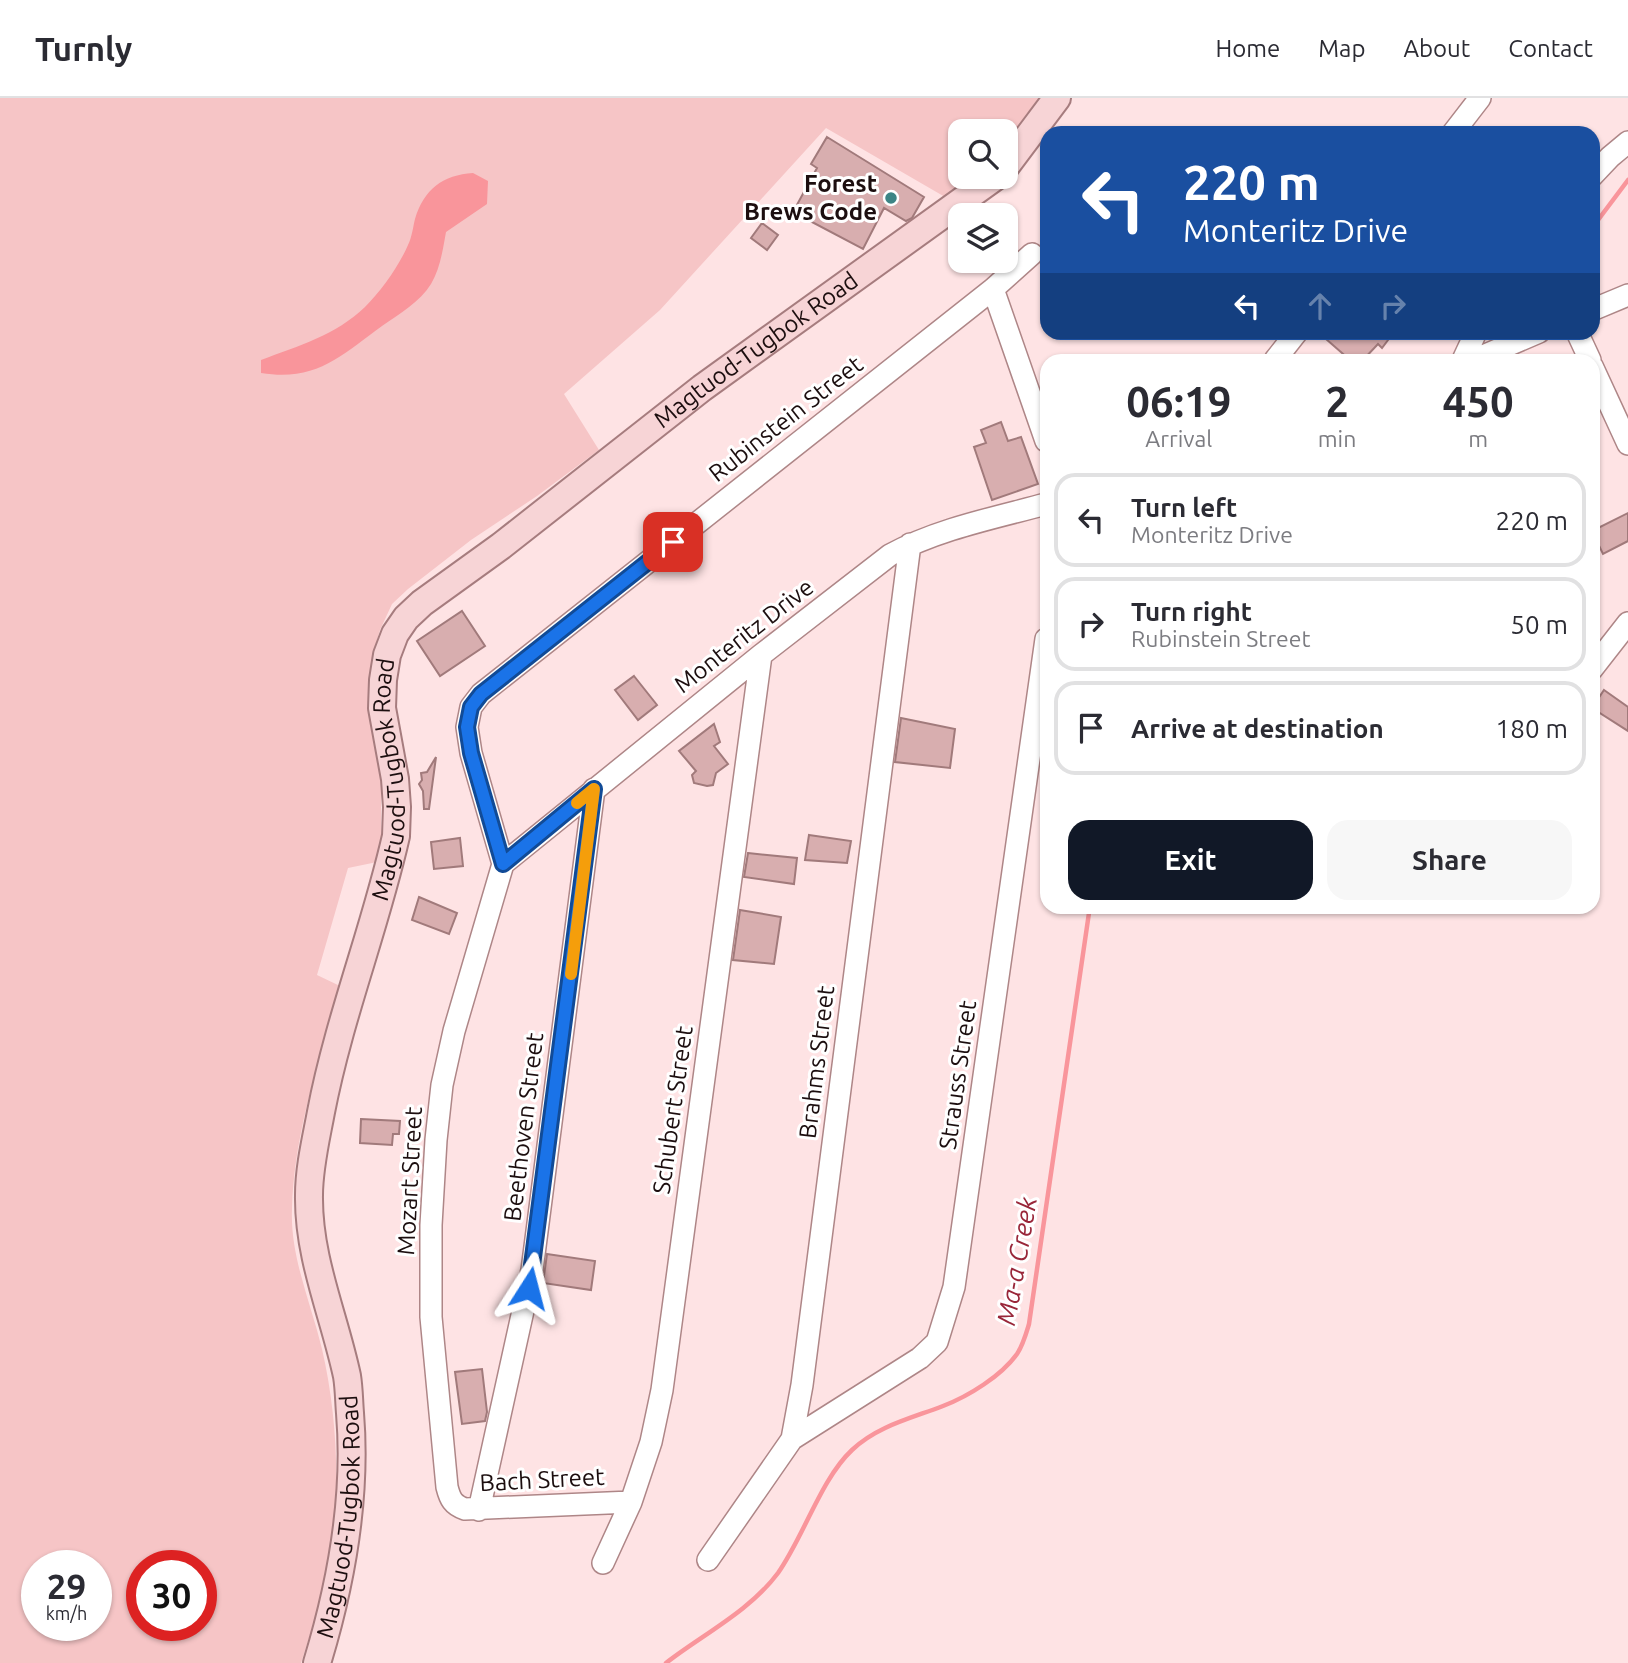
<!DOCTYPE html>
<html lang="en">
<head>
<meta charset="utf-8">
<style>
  body { margin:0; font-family:Ubuntu,sans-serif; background:#f7f7f7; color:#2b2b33; height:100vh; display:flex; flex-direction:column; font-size:26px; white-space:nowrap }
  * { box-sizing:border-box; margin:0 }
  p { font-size:23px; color:#7c7c81 }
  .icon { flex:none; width:38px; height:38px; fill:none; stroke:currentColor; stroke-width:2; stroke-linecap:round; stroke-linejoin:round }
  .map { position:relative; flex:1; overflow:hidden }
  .side { position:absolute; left:1040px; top:256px; width:560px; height:560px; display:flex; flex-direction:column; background:#fff; border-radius:21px; box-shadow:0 2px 5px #0004 }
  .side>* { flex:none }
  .guide { position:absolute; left:1040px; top:28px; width:560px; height:214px; border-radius:21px; box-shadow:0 2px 5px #0004; background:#1a4fa0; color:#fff; overflow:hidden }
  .controls { position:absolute; left:948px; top:21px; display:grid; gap:14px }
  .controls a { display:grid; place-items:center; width:70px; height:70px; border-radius:14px; background:#fff; box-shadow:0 2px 5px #0004; font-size:35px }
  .speed { position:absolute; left:21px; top:1452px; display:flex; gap:14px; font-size:35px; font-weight:700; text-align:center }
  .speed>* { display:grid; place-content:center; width:91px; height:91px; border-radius:50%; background:#fff; box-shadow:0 2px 5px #0004; line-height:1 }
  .speed small { font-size:18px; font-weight:400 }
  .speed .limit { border:10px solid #d22; background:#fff; color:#111 }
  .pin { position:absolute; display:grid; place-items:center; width:60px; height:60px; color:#fff; margin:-30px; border-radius:14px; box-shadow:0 4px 10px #0006 }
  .me { position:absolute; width:77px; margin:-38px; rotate:9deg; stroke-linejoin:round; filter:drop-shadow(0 0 5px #0008) }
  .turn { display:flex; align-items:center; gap:24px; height:147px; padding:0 28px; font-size:32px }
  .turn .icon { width:91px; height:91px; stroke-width:2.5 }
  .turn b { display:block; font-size:49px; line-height:60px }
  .lanes { display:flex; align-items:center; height:66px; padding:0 28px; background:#0003; justify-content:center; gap:35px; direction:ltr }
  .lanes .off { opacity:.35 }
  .eta { display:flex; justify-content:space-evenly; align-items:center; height:119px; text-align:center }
  .eta b { font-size:42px; font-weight:600; line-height:49px }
  .cta { display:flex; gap:14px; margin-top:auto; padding:14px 28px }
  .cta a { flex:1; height:80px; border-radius:21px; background:#111827; color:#fff; font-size:28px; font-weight:600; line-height:80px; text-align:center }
  .cta a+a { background:#f7f7f7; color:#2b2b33 }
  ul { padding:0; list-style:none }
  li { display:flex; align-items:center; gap:21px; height:94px; margin:0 14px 10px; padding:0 14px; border:4px solid #e1e1e2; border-radius:21px }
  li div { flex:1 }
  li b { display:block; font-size:26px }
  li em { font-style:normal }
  header { display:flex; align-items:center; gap:42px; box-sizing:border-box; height:98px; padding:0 35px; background:#fff; border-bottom:2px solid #e1e1e2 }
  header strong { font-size:33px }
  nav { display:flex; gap:38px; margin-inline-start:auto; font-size:24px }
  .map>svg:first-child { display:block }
</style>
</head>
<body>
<header>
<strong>Turnly</strong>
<nav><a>Home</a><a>Map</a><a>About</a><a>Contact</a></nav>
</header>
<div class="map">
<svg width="1628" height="1565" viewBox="0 0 1628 1565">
  <rect width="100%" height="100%" fill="#fee3e4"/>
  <path fill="#f6c5c6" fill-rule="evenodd" d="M 0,0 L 1039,0 L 1006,46 L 1006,33 L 961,33 L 961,79 L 973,79 L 945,99 L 826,30 L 660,212 L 564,296 L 599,352 L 537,398 L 471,442 L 408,491 L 392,506 L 380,532 L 373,556 L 369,585 L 369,618 L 381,684 L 381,738 L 377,764 L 348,770 L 317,877 L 340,888 C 320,960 294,1035 292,1111 C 290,1159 311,1205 322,1251 C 336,1311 340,1380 333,1441 C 328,1484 314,1524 301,1565 L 0,1565 ZM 37,1468 L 96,1468 L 96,1528 L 37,1528 ZM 142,1468 L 201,1468 L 201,1528 L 142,1528 Z"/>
  <path fill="#f9959b" d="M 473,75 L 488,83 L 487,106 L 446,134 C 443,151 440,171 431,186 C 420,204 399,216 382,228 C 341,258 316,284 261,275 L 261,262 C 298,248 336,237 365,209 C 381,193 399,168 408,147 C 412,139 413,129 415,121 C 424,91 443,77 473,75 Z"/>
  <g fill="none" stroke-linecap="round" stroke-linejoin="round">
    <path stroke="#f9959b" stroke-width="4.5" d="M 1592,130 L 1628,82
      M 666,1565 C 702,1537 750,1513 778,1475 C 804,1438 821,1381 852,1352 C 877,1328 912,1320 943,1308 C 969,1298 1001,1278 1017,1256 C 1023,1247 1026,1236 1029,1226 L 1090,808"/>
  </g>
  <path fill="#d8aeaf" stroke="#a17a7b" stroke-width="2" d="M 827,39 L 924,99 L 912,120 L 906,123 L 884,110 L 863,151 L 793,114 L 817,70 L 811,66 Z
    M 762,125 L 778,137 L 767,152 L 751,140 Z
    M 1318,234 L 1394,234 L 1382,250 L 1378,246 L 1363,262 L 1350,262 Z
    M 1001,324 L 1008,343 L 1021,339 L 1038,386 L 992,402 L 974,349 L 986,345 L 981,332 Z
    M 1628,415 L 1628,443 L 1603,456 L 1592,433 Z
    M 462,513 L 485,548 L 440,578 L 417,543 Z
    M 634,578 L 657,607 L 638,622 L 615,592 Z
    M 1604,592 L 1628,609 L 1628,633 L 1592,610 Z
    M 901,620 L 955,631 L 950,670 L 895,664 Z
    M 714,626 L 720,644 L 714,648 L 728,666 L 716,675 L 713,687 L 707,688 L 694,685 L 692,677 L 696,673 L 679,653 Z
    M 436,659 L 429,711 L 424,711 L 423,693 L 419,686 L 422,682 L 421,675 L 427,674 Z
    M 809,737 L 851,743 L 847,765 L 805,762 Z
    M 460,740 L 463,768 L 434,771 L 431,744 Z
    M 748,755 L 797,760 L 794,786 L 744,779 Z
    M 419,799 L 457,815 L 449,836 L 412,822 Z
    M 740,812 L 781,819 L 774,866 L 733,862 Z
    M 361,1021 L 400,1023 L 399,1036 L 393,1036 L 392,1047 L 360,1045 Z
    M 547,1156 L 595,1163 L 591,1192 L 543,1185 Z
    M 482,1271 L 487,1314 L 485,1323 L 462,1326 L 455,1274 Z"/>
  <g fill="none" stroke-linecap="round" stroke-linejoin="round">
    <g stroke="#ae8687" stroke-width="24">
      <path id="minor" d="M 1453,35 L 1480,0
        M 1592,78 L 1610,59 L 1628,44
        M 993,191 L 1046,343
        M 1592,212 L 1628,197
        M 1577,234 L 1590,262
        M 1275,262 L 1297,234
        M 1463,262 L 1476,234
        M 1474,262 L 1539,234
        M 1592,268 L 1628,346
        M 1592,571 L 1628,525
        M 503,766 L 471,655 L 467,629 L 471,609 L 481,596 L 993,191 L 1032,156
        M 503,766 L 454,933 L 442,987 L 436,1042 L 431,1127 L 431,1219 L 447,1389 C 450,1401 453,1407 465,1411 L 631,1404
        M 503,766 L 761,557 L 890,457 C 938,431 994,420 1046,406
        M 792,1341 L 920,1260 L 937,1244 L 954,1189 L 1046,541
        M 479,1412 L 532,1172 L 594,691
        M 708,1462 L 792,1341 L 802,1287 L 910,446
        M 603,1465 L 631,1404 L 651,1344 L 662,1292 L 761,557"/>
    </g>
    <g stroke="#a67c7e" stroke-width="30">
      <g id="major">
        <path d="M 1006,68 L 1057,0"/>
        <path id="s1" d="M 317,1565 C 342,1483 357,1400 350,1315 C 349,1303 349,1290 347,1278 C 334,1217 308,1160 309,1097 C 309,1069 316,1041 321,1014 C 339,920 375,831 396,738 L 397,709 L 395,681 L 382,610 L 383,582 L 387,557 L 395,536 L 406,520 L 422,505 L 501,448 L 702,290 L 995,79"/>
      </g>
    </g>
    <use href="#minor" stroke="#fff" stroke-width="21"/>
    <use href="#major" stroke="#f7d4d6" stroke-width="26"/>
  </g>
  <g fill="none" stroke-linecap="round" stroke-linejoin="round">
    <g stroke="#114b97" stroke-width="18">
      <path id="route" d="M 529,1190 L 594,691 L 503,766 L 471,655 L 467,629 L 471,609 L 481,596 L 673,444"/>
    </g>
    <use href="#route" stroke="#1a73e8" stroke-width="12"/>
    <path stroke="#f59e0b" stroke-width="12" d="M 571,876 L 594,691 L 577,705"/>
  </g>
  <circle fill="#3c8485" stroke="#fff" stroke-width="2.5" cx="891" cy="100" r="7"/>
  <g text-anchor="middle" stroke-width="6" stroke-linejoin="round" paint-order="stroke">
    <g font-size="24" font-weight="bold" fill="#1c0e0f" stroke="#fff" text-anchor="end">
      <text x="877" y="94">Forest<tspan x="877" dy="28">Brews Code</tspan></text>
    </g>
    <g font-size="24" fill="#1c0e0f" stroke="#fff">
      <text dy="8" stroke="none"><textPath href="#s1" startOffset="1512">Magtuod-Tugbok Road</textPath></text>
      <text transform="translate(786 321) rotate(-38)" y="8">Rubinstein Street</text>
      <text transform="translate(744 538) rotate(-38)" y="8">Monteritz Drive</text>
      <text dy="8" stroke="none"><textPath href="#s1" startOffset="903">Magtuod-Tugbok Road</textPath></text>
      <text transform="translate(817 964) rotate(-83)" y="8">Brahms Street</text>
      <text transform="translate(958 977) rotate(-82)" y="8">Strauss Street</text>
      <text transform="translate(673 1012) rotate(-82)" y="8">Schubert Street</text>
      <text transform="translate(524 1029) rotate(-83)" y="8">Beethoven Street</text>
      <text transform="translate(410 1083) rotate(-87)" y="8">Mozart Street</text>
      <text transform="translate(542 1382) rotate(-3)" y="8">Bach Street</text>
      <text dy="8" stroke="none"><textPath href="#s1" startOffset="149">Magtuod-Tugbok Road</textPath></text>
    </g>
    <g font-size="26" font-style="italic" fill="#992639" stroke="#fff">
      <text transform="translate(1017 1163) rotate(-80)" y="9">Ma-a Creek</text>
    </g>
  </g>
</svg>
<div class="controls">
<a><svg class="icon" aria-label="search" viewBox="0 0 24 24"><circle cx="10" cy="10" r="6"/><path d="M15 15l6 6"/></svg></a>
<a><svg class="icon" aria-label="layers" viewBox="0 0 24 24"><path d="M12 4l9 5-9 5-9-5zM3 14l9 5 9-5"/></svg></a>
</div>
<div class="speed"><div>29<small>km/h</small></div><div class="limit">30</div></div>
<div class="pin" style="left:673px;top:444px;background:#d93025"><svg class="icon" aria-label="arrive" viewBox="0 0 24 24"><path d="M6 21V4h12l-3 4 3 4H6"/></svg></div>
<svg class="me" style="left:529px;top:1190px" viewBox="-20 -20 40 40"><path d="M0-17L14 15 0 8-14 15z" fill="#1a73e8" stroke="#fff" stroke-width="4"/></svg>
<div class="guide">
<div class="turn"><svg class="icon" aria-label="left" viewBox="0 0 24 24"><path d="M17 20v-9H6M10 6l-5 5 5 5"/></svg><div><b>220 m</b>Monteritz Drive</div></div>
<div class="lanes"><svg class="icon" aria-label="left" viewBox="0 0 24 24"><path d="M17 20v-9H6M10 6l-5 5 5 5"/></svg><svg class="icon off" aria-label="ahead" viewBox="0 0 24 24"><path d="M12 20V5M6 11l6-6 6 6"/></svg><svg class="icon off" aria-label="right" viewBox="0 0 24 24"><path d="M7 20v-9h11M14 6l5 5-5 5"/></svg></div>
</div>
<section class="side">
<div class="eta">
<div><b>06:19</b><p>Arrival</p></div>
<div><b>2</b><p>min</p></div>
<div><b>450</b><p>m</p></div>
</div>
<ul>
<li><svg class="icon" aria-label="left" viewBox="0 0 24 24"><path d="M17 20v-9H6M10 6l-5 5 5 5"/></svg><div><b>Turn left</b><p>Monteritz Drive</p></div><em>220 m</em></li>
<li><svg class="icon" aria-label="right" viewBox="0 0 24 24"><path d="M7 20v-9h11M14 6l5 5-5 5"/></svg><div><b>Turn right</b><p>Rubinstein Street</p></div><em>50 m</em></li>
<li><svg class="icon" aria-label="arrive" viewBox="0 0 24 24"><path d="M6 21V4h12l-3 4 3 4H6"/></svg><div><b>Arrive at destination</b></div><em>180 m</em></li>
</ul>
<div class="cta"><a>Exit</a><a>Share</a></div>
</section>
</div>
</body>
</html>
